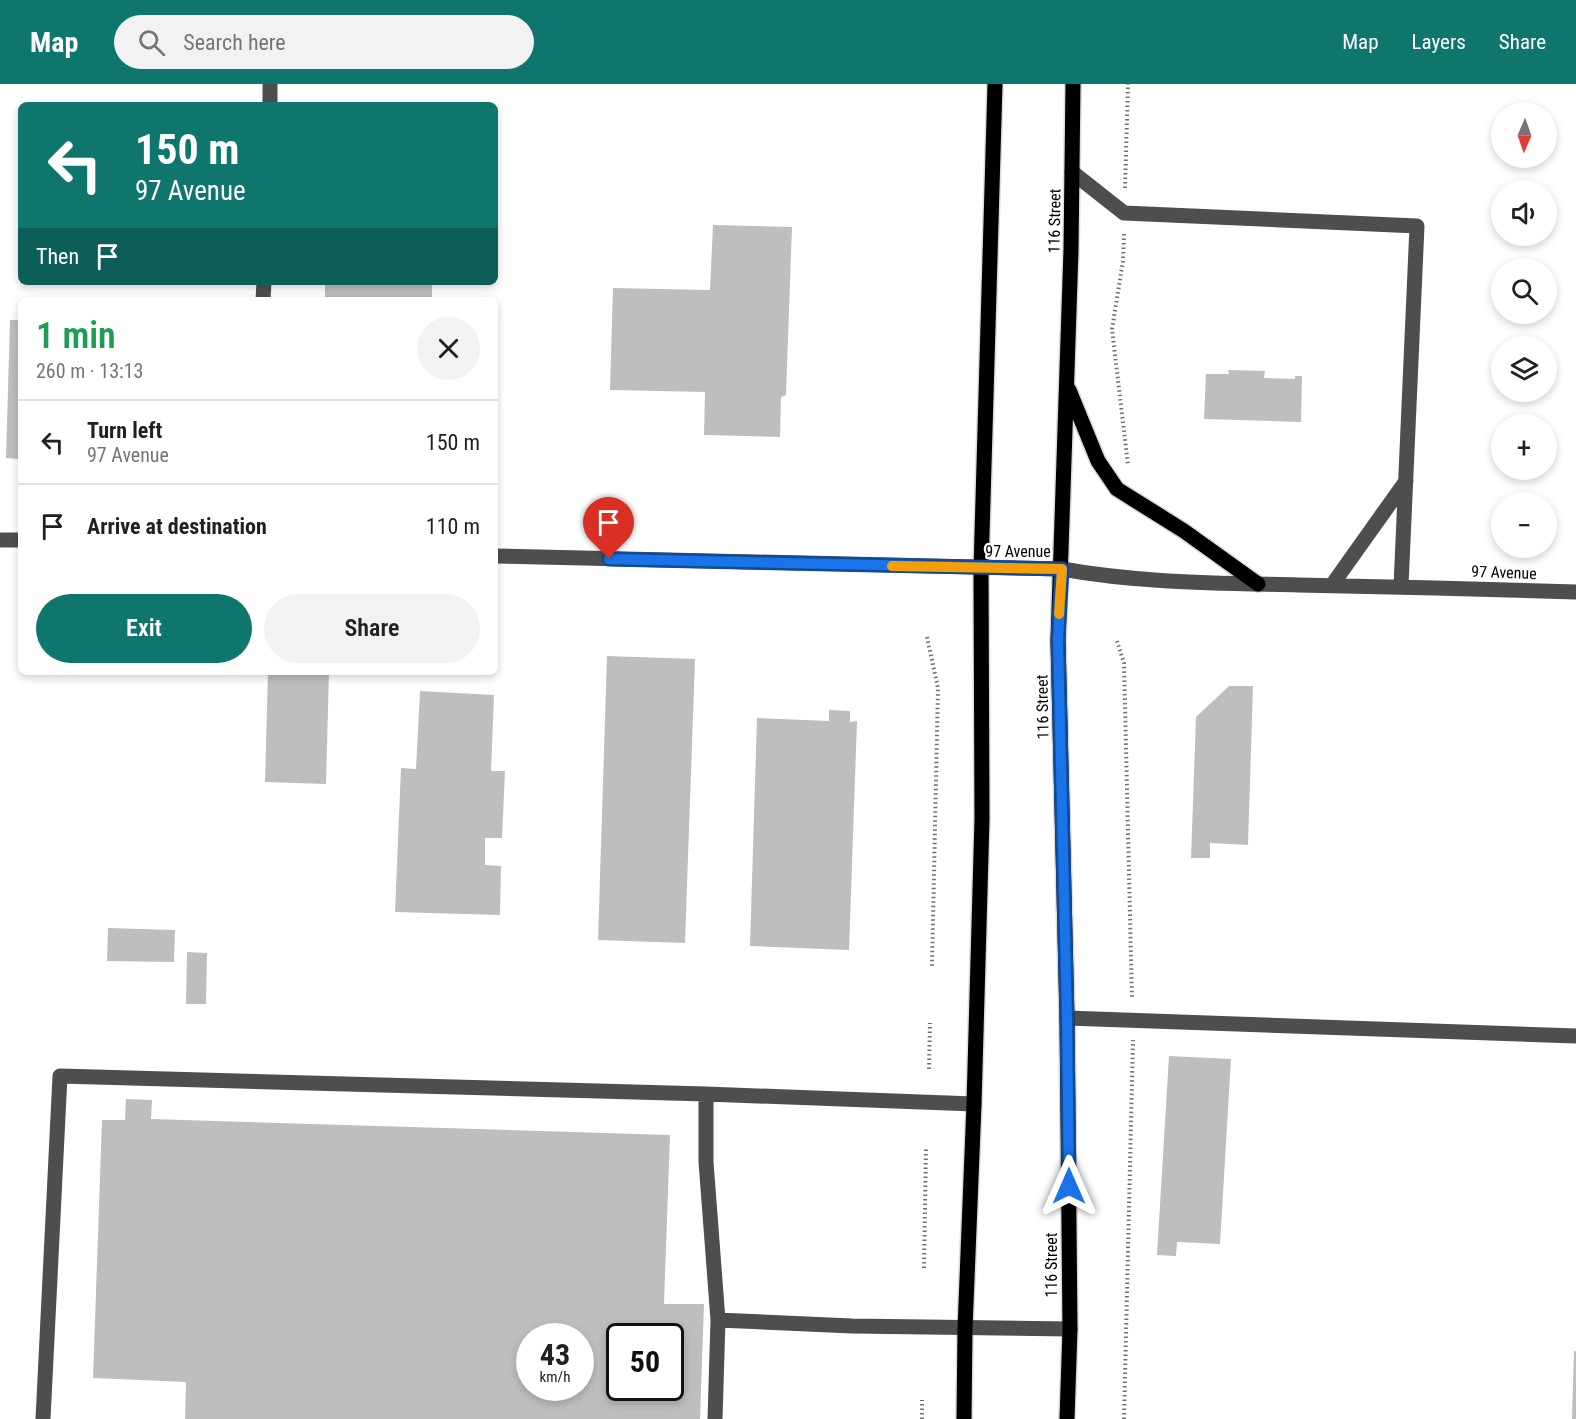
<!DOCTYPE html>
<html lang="en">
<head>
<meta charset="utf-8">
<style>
  body { margin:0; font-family:"Roboto Condensed",sans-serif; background:#f2f2f2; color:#202124; height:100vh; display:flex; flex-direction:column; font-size:22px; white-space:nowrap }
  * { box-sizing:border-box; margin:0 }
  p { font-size:20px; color:#757577 }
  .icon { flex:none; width:33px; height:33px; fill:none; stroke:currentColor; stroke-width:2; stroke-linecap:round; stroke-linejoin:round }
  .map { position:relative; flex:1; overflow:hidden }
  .drawer { position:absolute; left:18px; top:213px; width:480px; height:378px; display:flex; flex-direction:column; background:#fff; border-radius:9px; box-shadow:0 3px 9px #0003 }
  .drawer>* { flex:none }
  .guide { position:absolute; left:18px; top:18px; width:480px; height:183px; border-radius:9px; box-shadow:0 3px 9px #0003; background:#0f766e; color:#fff; overflow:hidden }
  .needle { width:39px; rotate:182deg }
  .controls { position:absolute; left:1491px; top:18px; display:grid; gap:12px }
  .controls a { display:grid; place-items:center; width:66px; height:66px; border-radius:50%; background:#fff; box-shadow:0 3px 9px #0003; font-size:30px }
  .speed { position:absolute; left:516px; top:1239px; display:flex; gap:12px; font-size:30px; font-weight:700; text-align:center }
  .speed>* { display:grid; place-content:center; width:78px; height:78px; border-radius:50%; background:#fff; box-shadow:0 3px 9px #0003; line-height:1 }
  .speed small { font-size:15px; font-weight:400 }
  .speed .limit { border:3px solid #111; border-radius:9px; background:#fff; color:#111 }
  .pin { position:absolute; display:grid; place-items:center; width:51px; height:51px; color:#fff; margin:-62px -26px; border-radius:50% 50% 50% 0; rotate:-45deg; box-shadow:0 0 6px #0007 }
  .pin .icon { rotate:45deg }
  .me { position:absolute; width:66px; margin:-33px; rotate:0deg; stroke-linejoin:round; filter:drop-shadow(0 0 4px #0008) }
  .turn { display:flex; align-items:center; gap:21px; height:126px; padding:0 18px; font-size:27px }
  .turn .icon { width:78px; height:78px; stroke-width:2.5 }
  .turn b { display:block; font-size:42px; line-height:51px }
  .then { display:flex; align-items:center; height:57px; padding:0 18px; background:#0003; gap:12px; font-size:22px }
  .round { display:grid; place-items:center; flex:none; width:63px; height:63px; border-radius:32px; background:#f2f2f2 }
  .overview { display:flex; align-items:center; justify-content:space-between; height:102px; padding:0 18px }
  h1 { font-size:36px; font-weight:600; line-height:45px; color:#1e9e55 }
  .cta { display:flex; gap:12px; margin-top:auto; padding:12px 18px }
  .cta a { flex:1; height:69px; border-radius:36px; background:#0f766e; color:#fff; font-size:24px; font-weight:600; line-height:69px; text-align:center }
  .cta a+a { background:#f2f2f2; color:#202124 }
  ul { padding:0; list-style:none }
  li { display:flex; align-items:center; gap:18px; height:84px; padding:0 18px; border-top:2px solid #e0e0e0 }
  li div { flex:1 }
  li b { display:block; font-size:22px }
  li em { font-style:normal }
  header { display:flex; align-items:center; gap:36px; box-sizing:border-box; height:84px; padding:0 30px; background:#0f766e; color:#fff }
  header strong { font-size:28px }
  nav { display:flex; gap:33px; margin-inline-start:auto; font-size:21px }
  .search { width:420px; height:54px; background:#f2f2f2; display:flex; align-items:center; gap:15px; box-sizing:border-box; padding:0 21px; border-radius:33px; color:#757577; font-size:22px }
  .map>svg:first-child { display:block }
</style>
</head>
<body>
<header>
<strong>Map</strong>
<div class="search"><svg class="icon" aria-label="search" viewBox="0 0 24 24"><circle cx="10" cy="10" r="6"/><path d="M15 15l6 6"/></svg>Search here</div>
<nav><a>Map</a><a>Layers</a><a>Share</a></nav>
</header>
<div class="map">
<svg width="1576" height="1335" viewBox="0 0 1576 1335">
  <rect width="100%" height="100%" fill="#fff"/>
  <path fill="#bebebe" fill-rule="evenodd" d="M 713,141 L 792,143 L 786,311 L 781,313 L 780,353 L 704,351 L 705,308 L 610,306 L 613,204 L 710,206 Z
    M 325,198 L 432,198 L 432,216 L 325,216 Z
    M 10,236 L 21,236 L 21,375 L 6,374 Z
    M 1228,286 L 1265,287 L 1264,294 L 1295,295 L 1295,292 L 1302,292 L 1301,338 L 1204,335 L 1206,290 L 1229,290 Z
    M 607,572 L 695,575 L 685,859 L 598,856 Z
    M 268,588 L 329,589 L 326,700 L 265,698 Z
    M 1229,602 L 1253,602 L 1248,761 L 1210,759 L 1210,774 L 1191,774 L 1196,633 Z
    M 420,607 L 494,611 L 491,687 L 505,687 L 502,754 L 485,754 L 485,781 L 501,782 L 500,831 L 395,828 L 401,684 L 416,685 Z
    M 829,626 L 850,627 L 850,638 L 857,637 L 849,866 L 750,862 L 757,634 L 829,637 Z
    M 108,844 L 175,846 L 174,878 L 107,877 Z
    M 187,868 L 207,869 L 206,920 L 186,920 Z
    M 1169,972 L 1231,975 L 1220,1160 L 1177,1158 L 1176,1172 L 1157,1171 Z
    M 126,1015 L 152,1016 L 151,1035 L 670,1051 L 664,1220 L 704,1220 L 700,1335 L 185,1335 L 186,1298 L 93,1294 L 102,1036 L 125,1036 ZM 530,1252 L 580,1252 L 580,1304 L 530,1304 ZM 620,1252 L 670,1252 L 670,1304 L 620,1304 Z
    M 1574,1267 L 1576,1267 L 1576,1335 L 1572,1335 Z"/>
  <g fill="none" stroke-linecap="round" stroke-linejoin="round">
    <g stroke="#dbdbdb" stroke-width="18">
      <path id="major" d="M 1069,306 L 1098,377 L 1117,405 L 1184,447 L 1258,500
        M 964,1335 L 965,1245 L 974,1020 L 982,735 L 981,485 L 995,0
        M 1067,1335 L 1070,1245 L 1067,934 L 1058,556 L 1071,166 L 1073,0"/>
    </g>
    <path stroke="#707070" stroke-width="4" stroke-dasharray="1.5 3" stroke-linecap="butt" d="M 1125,104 L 1128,0
      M 1124,150 L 1123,177 L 1112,245 L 1128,381
      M 927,553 L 938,604 L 932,882
      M 1117,557 L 1124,579 L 1132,915
      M 929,985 L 930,939
      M 924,1184 L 926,1063
      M 922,1335 L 922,1316
      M 1124,1335 L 1133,956"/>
    <path stroke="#4e4e4e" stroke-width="15" d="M 270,21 L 270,0
      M 1072,88 L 1124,129 L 1417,142 L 1401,502
      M 263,216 L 264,198
      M 0,456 L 21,456
      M 495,472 L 1062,485 C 1139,499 1219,499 1298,501 C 1391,503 1483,505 1576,508
      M 1332,501 L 1406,397
      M 1067,934 L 1576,952
      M 706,1010 L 706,1078 L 718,1236 L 715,1335
      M 718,1236 L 852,1242 L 1070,1245
      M 43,1335 L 60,992 L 706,1010 L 974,1020"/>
    <use href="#major" stroke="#000" stroke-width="15"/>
  </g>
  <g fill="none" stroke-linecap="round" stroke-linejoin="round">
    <g stroke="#114b97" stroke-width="15">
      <path id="route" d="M 609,475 L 1062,485 L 1058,556 L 1067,934 L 1069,1102"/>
    </g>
    <use href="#route" stroke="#1a73e8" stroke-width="10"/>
    <path stroke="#f59e0b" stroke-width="10" d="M 892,482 L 1062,485 L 1059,530"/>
  </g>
  <g text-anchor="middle" stroke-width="4.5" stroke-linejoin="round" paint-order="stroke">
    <g font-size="16" fill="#000" stroke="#fff">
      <text transform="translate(1054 137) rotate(-89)" y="6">116 Street</text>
      <text x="1018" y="473">97 Avenue</text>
      <text transform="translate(1504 488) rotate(2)" y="6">97 Avenue</text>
      <text transform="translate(1042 623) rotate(-91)" y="6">116 Street</text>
      <text transform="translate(1051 1181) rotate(-90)" y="6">116 Street</text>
    </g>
  </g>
</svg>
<div class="controls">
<a><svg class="needle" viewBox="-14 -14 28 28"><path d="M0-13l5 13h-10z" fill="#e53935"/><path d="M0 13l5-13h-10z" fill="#757577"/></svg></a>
<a><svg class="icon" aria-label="sound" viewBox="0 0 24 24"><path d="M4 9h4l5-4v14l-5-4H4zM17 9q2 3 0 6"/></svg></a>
<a><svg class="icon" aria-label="search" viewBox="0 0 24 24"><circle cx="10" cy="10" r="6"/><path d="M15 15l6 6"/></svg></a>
<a><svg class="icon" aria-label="layers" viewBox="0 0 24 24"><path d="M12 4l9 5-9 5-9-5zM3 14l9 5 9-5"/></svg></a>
<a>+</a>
<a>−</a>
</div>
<div class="speed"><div>43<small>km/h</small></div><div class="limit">50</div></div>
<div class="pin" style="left:609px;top:475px;background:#d93025"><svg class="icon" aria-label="arrive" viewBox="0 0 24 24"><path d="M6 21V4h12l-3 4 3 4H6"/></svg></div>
<svg class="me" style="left:1069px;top:1102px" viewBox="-20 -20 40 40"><path d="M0-17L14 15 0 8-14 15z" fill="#1a73e8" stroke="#fff" stroke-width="4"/></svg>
<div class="guide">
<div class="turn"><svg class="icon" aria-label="left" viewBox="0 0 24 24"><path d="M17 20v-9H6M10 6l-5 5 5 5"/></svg><div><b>150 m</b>97 Avenue</div></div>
<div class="then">Then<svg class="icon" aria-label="arrive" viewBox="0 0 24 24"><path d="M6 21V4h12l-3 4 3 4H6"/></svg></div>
</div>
<section class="drawer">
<div class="overview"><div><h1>1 min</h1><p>260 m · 13:13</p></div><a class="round"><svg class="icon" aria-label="close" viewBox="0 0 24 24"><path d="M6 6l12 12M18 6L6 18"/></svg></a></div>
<ul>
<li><svg class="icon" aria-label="left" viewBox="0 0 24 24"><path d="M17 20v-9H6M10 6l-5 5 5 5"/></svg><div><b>Turn left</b><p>97 Avenue</p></div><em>150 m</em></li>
<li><svg class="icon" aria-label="arrive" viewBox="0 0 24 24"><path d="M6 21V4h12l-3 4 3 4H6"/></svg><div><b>Arrive at destination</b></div><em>110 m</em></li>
</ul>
<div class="cta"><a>Exit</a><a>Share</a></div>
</section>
</div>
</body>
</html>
